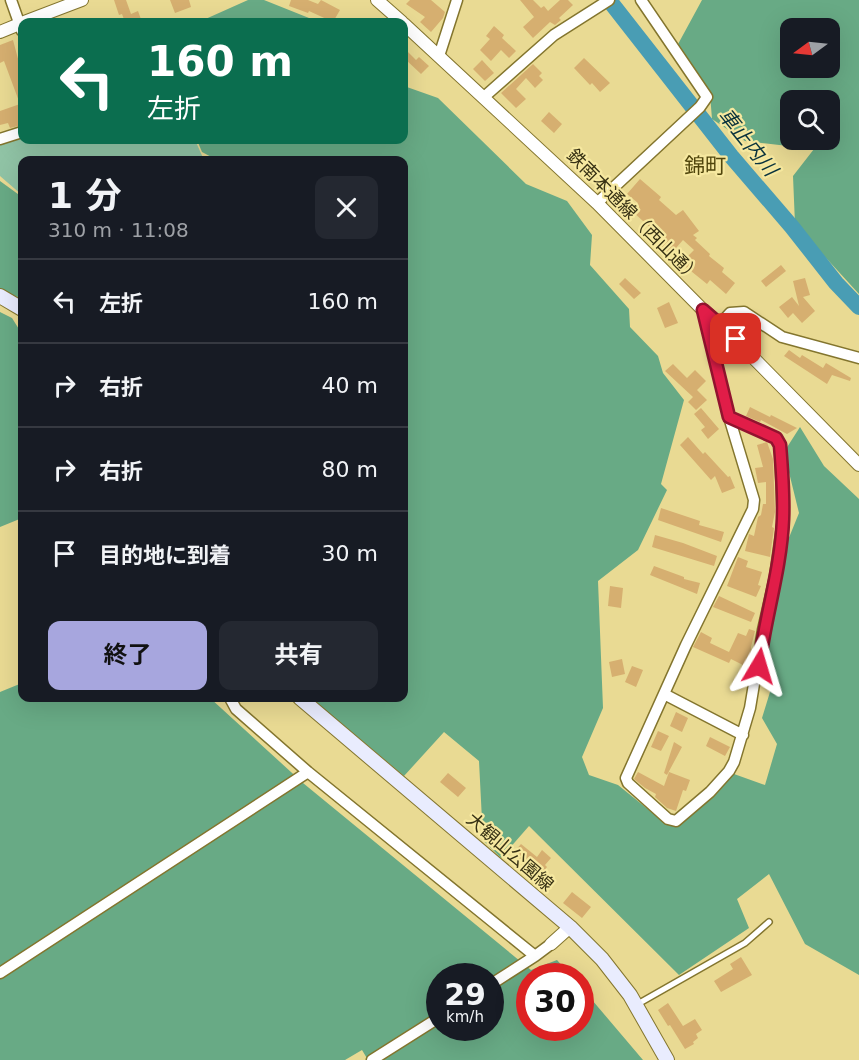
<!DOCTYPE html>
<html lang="ja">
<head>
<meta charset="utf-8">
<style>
  body { margin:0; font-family:"DejaVu Sans","Noto Sans JP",sans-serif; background:#242831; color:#f1f3f6; height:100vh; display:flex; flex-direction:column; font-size:22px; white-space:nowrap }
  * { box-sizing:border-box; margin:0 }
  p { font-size:20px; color:#9ea1a6 }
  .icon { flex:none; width:33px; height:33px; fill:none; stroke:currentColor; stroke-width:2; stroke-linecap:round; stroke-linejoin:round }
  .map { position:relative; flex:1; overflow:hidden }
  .details { position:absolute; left:18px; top:156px; width:390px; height:546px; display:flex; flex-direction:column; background:#171b24; border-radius:12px; box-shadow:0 6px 24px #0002 }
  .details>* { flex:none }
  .guide { position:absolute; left:18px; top:18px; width:390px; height:126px; border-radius:12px; box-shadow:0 6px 24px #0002; background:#0b6e4f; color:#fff; overflow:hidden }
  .needle { width:39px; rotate:255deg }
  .fabs { position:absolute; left:780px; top:18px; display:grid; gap:12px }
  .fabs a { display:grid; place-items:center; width:60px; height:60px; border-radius:12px; background:#171b24; box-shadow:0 6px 24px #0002; font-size:30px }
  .speed { position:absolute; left:426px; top:963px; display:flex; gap:12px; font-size:30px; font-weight:700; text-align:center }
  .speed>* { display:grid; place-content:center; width:78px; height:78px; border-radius:50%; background:#171b24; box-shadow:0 6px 24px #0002; line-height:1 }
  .speed small { font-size:15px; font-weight:400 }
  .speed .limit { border:9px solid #d22; background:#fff; color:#111 }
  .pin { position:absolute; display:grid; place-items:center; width:51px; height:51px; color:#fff; margin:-26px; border-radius:12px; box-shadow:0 3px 9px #0006 }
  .me { position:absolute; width:66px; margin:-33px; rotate:7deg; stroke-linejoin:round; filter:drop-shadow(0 0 4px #0008) }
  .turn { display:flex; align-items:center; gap:21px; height:126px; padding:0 30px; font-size:27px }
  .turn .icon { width:78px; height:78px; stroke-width:2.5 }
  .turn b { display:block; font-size:42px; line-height:51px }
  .round { display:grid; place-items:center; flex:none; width:63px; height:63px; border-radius:12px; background:#242831 }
  .headline { display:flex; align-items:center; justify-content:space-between; height:102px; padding:0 30px }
  h1 { font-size:36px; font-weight:700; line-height:45px }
  .button { display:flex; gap:12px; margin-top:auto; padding:12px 30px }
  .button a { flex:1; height:69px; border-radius:12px; background:#a7a6de; color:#111; font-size:24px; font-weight:700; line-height:69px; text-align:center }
  .button a+a { background:#242831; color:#f1f3f6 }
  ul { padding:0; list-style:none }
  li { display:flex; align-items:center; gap:18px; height:84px; padding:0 30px; border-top:2px solid #363941 }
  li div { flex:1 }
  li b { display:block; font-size:22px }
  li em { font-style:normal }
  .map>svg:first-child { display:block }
</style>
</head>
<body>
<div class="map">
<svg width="859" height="1060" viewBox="0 0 859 1060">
  <rect width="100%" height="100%" fill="#e9da93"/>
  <path fill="#90c3a5" d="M 22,136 L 22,140 L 195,140 L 204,160 L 22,160 L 22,195 L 0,176 L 0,143 Z"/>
  <path fill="#68aa85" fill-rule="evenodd" d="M 248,0 L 264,0 L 319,22 L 201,22 L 201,21 Z
    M 702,0 L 859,0 L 859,294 L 795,224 L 793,176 L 814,149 L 745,141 L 712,119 L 710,94 L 677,46 ZM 790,28 L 830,28 L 830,68 L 790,68 ZM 790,100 L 830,100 L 830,140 L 790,140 Z
    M 404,86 L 438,98 L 526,184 L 567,201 L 592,235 L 590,265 L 629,309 L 630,327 L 658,356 L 663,373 L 684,400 L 661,484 L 667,490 L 638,550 L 598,581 L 603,708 L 582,757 L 589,775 L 618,785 L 665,823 L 673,826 L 686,820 L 734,774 L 765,785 L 777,744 L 762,718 L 774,679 L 762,673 L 782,578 L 786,545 L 799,513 L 784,452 L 800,427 L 824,466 L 859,499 L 859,975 L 805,944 L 769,874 L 737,899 L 749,928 L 679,975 L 529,826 L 501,858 L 483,840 L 479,761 L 444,732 L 404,776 L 311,698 L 404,698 L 404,160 L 217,160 L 202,152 L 197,140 L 404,140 Z
    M 0,181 L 22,197 L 22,299 L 0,289 Z
    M 0,312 L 12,318 L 22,334 L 22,518 L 0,527 Z
    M 22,683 L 22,698 L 210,698 L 303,783 L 531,970 L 557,960 L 571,976 L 530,976 L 530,1028 L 580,1028 L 581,987 L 643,1060 L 368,1060 L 362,1050 L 345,1060 L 0,1060 L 0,692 ZM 440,976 L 490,976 L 490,1028 L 440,1028 Z"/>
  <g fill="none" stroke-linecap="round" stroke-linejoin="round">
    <path stroke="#499db4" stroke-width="16" d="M 609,0 L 731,156 L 792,227 L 836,283 L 859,307"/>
  </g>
  <path fill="#d6af70" d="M 114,0 L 126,0 L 131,14 L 138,11 L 142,22 L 125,22 L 122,14 L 119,15 Z
    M 170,0 L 189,0 L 191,7 L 175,13 Z
    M 291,0 L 308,0 L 318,4 L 321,0 L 340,10 L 333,22 L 309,11 L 308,13 L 289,6 Z
    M 410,0 L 431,0 L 445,12 L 443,18 L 431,32 L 420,22 L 425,17 L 406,4 Z
    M 520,0 L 533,0 L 541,8 L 544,6 L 548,11 L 560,0 L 568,0 L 573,5 L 559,18 L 561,20 L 555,25 L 550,22 L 533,38 L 523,27 L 534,17 Z
    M 494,26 L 504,35 L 502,38 L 516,51 L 509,58 L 501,50 L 491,61 L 480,50 L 490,39 L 486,36 Z
    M 13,40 L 22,74 L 22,125 L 10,128 L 8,123 L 0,125 L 0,111 L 20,104 L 4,61 L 0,63 L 0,45 Z
    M 404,48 L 416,60 L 419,57 L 429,66 L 421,74 L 404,58 Z
    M 584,58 L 610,83 L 600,92 L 592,83 L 590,85 L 574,68 Z
    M 482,60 L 494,73 L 485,81 L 473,69 Z
    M 533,64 L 542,73 L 539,76 L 543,80 L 535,88 L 526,78 L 516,89 L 526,99 L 516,108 L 501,93 Z
    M 549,112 L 562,124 L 554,133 L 541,121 Z
    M 640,179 L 661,197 L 659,200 L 676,215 L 683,210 L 699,231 L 693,235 L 697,238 L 695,240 L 710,254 L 709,256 L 724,268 L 722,272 L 735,283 L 726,294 L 710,280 L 707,284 L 681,263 L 694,250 L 683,240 L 669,256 L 651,239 L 656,233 L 632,211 L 638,203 L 627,194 Z
    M 781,265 L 786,271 L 766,287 L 761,281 Z
    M 625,278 L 641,293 L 634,299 L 619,284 Z
    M 805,278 L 810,295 L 803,297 L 815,311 L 802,323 L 793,313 L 788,318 L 779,307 L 792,297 L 799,306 L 793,281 Z
    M 669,302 L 678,323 L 665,328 L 657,308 Z
    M 789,350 L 800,358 L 802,355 L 823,368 L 826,363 L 851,378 L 850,381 L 832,375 L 827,384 L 784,356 Z
    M 673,364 L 687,378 L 695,370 L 706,381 L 697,390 L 707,400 L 696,410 L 688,402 L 693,397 L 665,371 Z
    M 750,407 L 770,417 L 771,415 L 797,428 L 787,434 L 761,420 L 760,422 L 746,416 Z
    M 701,408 L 719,429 L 708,439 L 701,430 L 705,427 L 694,414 Z
    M 688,437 L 703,454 L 705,452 L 728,477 L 730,476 L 735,488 L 722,493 L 715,476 L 711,480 L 680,445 Z
    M 767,442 L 773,459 L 775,512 L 772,527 L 774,528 L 770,557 L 745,551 L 749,534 L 754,536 L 758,517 L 761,515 L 763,504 L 766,504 L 766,482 L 758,483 L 755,468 L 763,467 L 757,445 Z
    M 661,508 L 700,521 L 699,525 L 724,532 L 721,542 L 658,520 Z
    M 655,535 L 683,543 L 717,556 L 714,566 L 652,547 Z
    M 738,557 L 748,561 L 746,567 L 762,572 L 758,585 L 761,586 L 756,597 L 727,586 Z
    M 654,566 L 684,577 L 684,579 L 700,583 L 697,594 L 650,575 Z
    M 610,586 L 623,588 L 621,608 L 608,606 Z
    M 719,596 L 755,613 L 751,622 L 713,607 Z
    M 749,629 L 755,631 L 751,647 L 751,654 L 745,666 L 731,659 L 729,663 L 693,647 L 701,632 L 712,638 L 710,643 L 729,652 L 738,633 L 746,636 Z
    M 622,659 L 625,674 L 612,677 L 609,662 Z
    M 632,666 L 643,670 L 636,687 L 625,682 Z
    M 676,712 L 688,718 L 682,732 L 670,726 Z
    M 658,731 L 669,736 L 661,751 L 651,747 Z
    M 710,737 L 730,747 L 725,756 L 706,746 Z
    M 674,742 L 682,747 L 667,775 L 664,773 Z
    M 638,772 L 664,786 L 669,772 L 690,780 L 686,791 L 683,790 L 676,811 L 667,808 L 655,797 L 656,794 L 645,788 L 634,779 Z
    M 448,773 L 466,788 L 458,797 L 440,782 Z
    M 521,844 L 537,857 L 542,850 L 551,858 L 545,865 L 547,867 L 540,876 L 513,853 Z
    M 572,892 L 591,907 L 582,918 L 563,903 Z
    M 741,957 L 752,975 L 721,992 L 714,981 L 733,969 L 730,964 Z
    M 668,1003 L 683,1026 L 695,1019 L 702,1030 L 696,1034 L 698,1038 L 693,1042 L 694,1044 L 685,1049 L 670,1025 L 668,1026 L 658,1010 Z"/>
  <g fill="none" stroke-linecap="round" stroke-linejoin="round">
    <g stroke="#83752e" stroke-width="8">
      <path id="service" d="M 636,1005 L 745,943 L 769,922"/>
    </g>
    <g stroke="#83752e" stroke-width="13">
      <path id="minor" d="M 11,0 L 22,31
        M 439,56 L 457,0
        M 484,97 L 554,35 L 609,0
        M 0,139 L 22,132
        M 597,203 L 700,107 L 707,97 L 641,0
        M 703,310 L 729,417
        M 720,324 L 730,313 L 744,312 L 782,337 L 859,358
        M 729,417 L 776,438 L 780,445 L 783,520 L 775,577 L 763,630 L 750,708 L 734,762 L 729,771 L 710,792 L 676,821 L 668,819 L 628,783 L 626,778 L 686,645 L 753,509 L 754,500 Z
        M 664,694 L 743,735
        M 230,698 L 236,709 L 308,772 L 535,956
        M 0,973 L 308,772
        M 490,985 L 535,956 L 551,944
        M 372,1060 L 440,1017"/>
    </g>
    <g stroke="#83752e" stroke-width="14">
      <path id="tertiary" d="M 377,0 L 402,22
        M 24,22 L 82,0
        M 404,24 L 597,203 L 703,310 L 720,324 L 859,465
        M 0,32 L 22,23
        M 551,944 L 570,927"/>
    </g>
    <g stroke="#83752e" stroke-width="16">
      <path id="secondary" d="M 0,296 L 22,309
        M 300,698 L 570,927 L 602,959 L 630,995 L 667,1060"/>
    </g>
    <use href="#service" stroke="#fff" stroke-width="5"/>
    <use href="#minor" stroke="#fff" stroke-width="10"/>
    <use href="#tertiary" stroke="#fff" stroke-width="12"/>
    <use href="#secondary" stroke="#e9ecfe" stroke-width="14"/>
  </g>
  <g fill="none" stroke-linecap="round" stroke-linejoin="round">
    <g stroke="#92132f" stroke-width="15">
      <path id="route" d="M 736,339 L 703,310 L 729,417 L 776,438 L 780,445 C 782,469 784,495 783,519 C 781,569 765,617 759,666"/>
    </g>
    <use href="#route" stroke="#e11d48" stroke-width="10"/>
  </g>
  <g text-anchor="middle" stroke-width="4.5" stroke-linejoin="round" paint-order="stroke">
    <g font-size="18" fill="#373114" stroke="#f6e89f">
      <text transform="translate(634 216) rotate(45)" y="6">鉄南本通線（西山通）</text>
      <text transform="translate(510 852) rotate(41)" y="6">大観山公園線</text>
    </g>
    <g font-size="20" font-style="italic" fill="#0a333d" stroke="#f6e89f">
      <text transform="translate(748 142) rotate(51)" y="7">車止内川</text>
    </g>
    <g font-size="21" fill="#50450c" stroke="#f6e89f">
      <text x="705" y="173">錦町</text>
    </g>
  </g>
</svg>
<div class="fabs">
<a><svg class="needle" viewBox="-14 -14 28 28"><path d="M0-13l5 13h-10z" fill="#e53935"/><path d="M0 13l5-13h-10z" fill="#9ea1a6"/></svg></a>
<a><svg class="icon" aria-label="search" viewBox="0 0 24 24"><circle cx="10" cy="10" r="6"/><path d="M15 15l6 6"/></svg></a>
</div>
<div class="speed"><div>29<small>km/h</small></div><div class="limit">30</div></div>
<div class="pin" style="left:736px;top:339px;background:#d93025"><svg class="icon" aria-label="arrive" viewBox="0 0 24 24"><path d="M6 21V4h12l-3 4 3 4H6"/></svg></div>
<svg class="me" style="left:759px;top:666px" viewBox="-20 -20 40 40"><path d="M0-17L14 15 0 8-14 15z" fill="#e11d48" stroke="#fff" stroke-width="4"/></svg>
<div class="guide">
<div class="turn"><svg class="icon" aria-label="left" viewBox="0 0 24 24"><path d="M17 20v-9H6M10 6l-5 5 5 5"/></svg><div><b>160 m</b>左折</div></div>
</div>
<section class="details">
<div class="headline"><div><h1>1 分</h1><p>310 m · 11:08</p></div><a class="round"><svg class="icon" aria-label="close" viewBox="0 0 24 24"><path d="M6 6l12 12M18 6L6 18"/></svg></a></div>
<ul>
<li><svg class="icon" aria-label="left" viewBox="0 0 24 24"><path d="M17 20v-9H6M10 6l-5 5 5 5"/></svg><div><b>左折</b></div><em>160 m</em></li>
<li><svg class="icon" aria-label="right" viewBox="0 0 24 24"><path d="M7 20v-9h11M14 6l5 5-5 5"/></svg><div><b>右折</b></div><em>40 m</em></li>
<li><svg class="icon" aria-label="right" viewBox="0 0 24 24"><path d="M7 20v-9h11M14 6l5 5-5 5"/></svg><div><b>右折</b></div><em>80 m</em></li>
<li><svg class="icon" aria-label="arrive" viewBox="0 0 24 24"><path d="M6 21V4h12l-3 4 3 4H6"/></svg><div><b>目的地に到着</b></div><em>30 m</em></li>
</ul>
<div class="button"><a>終了</a><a>共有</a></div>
</section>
</div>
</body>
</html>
